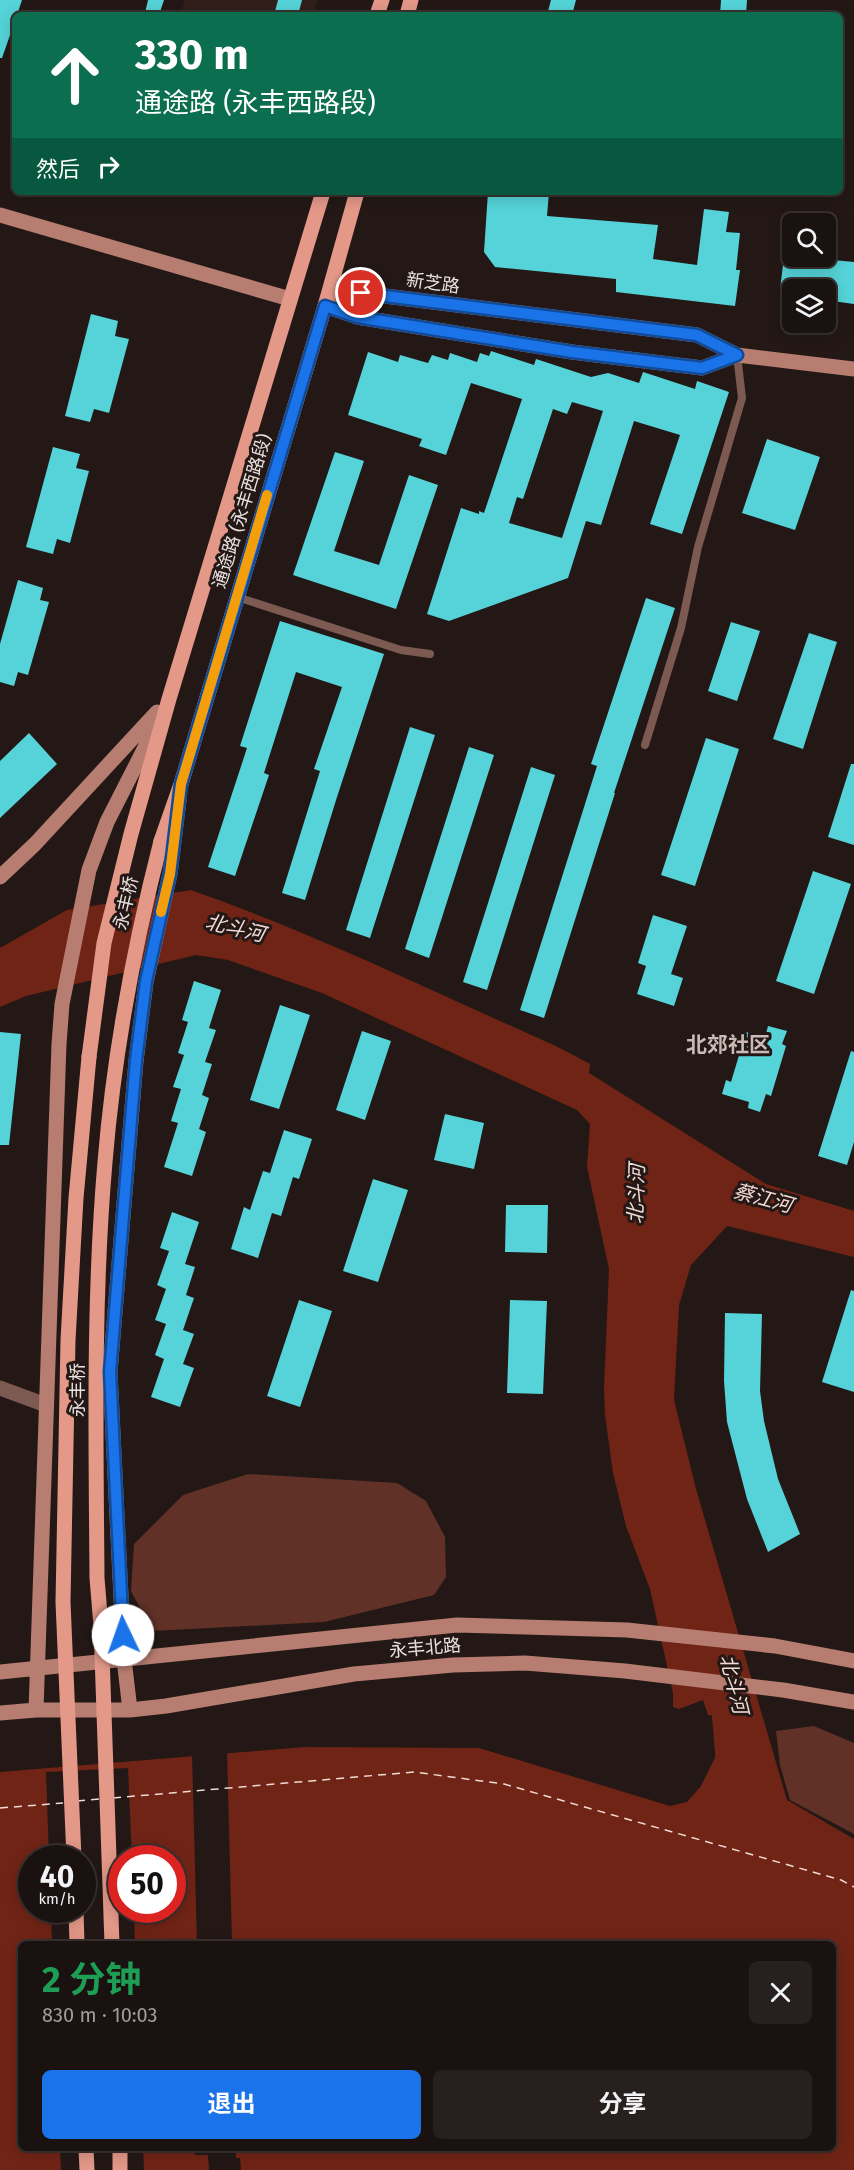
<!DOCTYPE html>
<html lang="zh">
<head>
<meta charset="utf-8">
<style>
  body { margin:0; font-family:"Fira Sans","Noto Sans SC",sans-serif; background:#27201e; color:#f1f3f6; height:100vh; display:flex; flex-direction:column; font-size:22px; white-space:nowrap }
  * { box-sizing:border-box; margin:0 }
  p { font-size:20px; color:#9f9e9f }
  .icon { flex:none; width:33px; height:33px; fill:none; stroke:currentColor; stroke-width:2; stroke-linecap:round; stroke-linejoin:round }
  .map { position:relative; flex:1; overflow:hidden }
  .panel { position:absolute; left:18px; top:1941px; width:818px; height:210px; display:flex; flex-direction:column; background:#1a1210; border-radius:9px; box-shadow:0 3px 15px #0003,0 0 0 2px #383230 }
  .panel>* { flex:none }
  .guide { position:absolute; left:12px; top:12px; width:831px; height:183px; border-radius:9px; box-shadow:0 3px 15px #0003,0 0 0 2px #383230; background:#0b6e4f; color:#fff; overflow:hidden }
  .controls { position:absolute; left:782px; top:213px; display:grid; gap:12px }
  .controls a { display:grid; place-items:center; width:54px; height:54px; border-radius:9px; background:#1a1210; box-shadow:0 3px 15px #0003,0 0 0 2px #383230; font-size:30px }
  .speed { position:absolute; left:18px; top:1845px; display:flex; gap:12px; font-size:30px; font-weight:700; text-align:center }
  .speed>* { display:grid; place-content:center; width:78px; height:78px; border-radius:50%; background:#1a1210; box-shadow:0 3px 15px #0003,0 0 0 2px #383230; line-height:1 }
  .speed small { font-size:15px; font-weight:400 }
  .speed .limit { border:9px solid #d22; background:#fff; color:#111 }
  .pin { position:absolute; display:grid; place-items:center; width:51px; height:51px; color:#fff; margin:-26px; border:3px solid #fff; border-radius:50%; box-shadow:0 2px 6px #0007 }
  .me { position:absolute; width:66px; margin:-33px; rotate:357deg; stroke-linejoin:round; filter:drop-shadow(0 0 4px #0008) }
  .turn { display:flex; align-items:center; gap:21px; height:126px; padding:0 24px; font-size:27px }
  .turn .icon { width:78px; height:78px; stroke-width:2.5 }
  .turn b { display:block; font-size:42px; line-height:51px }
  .then { display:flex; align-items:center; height:57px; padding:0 24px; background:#0003; gap:12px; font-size:22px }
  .round { display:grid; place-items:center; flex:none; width:63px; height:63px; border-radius:9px; background:#27201e }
  .overview { display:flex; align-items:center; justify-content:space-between; height:102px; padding:0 24px }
  h1 { font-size:36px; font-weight:700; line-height:45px; color:#1e9e55 }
  .action { display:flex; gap:12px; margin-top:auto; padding:12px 24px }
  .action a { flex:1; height:69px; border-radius:9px; background:#1a73e8; color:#fff; font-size:24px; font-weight:700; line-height:69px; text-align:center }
  .action a+a { background:#27201e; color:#f1f3f6 }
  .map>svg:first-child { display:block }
</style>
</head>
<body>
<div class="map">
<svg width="854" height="2170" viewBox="0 0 854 2170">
  <rect width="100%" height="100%" fill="#231815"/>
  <path fill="#311f1b" d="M 185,0 L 318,0 L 312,15 L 180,15 Z"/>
  <path fill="#613127" d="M 248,1474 L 397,1483 L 426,1501 L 445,1537 L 446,1577 L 434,1595 L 324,1622 L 152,1631 L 131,1591 L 134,1544 L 183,1495 Z
    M 814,1726 L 854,1743 L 854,1834 L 790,1800 L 780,1765 L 776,1731 Z"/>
  <path fill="#702415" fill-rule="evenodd" d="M 191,890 C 316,934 436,993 558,1047 L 590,1064 L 589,1073 L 766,1184 L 854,1211 L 854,1257 L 727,1226 L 691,1265 L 679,1305 L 674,1400 L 696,1489 L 787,1800 L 854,1839 L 854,2170 L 0,2170 L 0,1772 L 305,1747 L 479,1748 L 670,1806 L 687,1802 L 701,1786 L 729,1729 L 728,1715 L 708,1715 L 703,1700 L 679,1709 L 673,1707 L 673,1693 L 650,1589 L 626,1526 L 613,1473 L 605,1415 L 604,1388 L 609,1269 L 587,1167 L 590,1124 L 577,1110 L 322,993 L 228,960 L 196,955 L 26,996 L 0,1007 L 0,948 L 67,910 ZM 32,1858 L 82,1858 L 82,1910 L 32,1910 ZM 122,1858 L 172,1858 L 172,1910 L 122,1910 ZM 21,1944 L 832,1944 L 832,2148 L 21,2148 Z"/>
  <path fill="#231815" d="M 227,1750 L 232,1944 L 197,1944 L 192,1753 Z
    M 128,1768 L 132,1858 L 122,1858 L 122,1910 L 134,1910 L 135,1944 L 52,1944 L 51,1910 L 82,1910 L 82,1858 L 49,1858 L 46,1772 Z
    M 60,2148 L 143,2148 L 144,2170 L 61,2170 Z
    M 208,2148 L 236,2148 L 236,2158 L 240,2158 L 241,2170 L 209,2170 L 208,2155 L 195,2155 L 195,2150 Z"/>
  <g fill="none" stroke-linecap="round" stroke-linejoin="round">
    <path stroke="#702415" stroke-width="18" d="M 714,1692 L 721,1716 L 725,1765"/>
    <path stroke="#f2dad5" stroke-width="1.5" stroke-dasharray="8 6" stroke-linecap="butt" d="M 113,1798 L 414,1772 L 504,1784 L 841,1880 L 854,1887
      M 77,1801 L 99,1799
      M 0,1808 L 63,1803"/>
  </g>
  <path fill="#55d3d8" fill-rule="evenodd" d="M 0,0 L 22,0 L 17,15 L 15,15 L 15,21 L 2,58 L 0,58 Z
    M 148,0 L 164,0 L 159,15 L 145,13 Z
    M 278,0 L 302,0 L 298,15 L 274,15 Z
    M 551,0 L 576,0 L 572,15 L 547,15 Z
    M 721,0 L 747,0 L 746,15 L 720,15 Z
    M 488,192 L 549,192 L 547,216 L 658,225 L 653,259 L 697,265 L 704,209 L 729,212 L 726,232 L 740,233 L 736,270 L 740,270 L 735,306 L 616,292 L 616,279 L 495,267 L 484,252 Z
    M 784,256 L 833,256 L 833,260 L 854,262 L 854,304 L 825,300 L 825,290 L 780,290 Z
    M 91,314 L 118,321 L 115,336 L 129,339 L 109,413 L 94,409 L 90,422 L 65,416 Z
    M 491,351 L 534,365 L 536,359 L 591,377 L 608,373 L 639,383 L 643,372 L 695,389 L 697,381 L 729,392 L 682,534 L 650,524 L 680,435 L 634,421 L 601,525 L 586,521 L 568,578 L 449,621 L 427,614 L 461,508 L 479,514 L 479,511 L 484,513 L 522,399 L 471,383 L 446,455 L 419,446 L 422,439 L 348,415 L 368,352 L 398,362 L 400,355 L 428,363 L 432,355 L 448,360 L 450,353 L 477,362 L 480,353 L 489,356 ZM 572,402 L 603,411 L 562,538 L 509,523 L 517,497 L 523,499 L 553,409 L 567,414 Z
    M 767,439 L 820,457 L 795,530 L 742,513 Z
    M 53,447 L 80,454 L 76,468 L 89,471 L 70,543 L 57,539 L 53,554 L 26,547 Z
    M 335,452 L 364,461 L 334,551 L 379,565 L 409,475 L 438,485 L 396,609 L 293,575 Z
    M 18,580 L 43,588 L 40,600 L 49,602 L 28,675 L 18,672 L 14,686 L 0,682 L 0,644 Z
    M 646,598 L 675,608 L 614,793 L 615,793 L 544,1018 L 520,1010 L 597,766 L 591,764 Z
    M 280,621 L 384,654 L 337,797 L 305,900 L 282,893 L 320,771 L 314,769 L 342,687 L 296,672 L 264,773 L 269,775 L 235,876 L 208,867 L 247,748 L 240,746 Z
    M 731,622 L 760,631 L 737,701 L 708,691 Z
    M 809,633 L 837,642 L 803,749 L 773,739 Z
    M 410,727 L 435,735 L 370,938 L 346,930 Z
    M 29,733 L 57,764 L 0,818 L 0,761 Z
    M 706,738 L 739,749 L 695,886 L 661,875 Z
    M 469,747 L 494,755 L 429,958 L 405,949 Z
    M 851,764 L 854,764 L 854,845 L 828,837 Z
    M 531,767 L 555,775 L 487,990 L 463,982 Z
    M 813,871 L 851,884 L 814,994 L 776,981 Z
    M 653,915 L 687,926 L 671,974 L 683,978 L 674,1006 L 637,994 L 646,966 L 638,963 Z
    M 194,981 L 221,990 L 209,1028 L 216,1030 L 205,1062 L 212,1064 L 202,1095 L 209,1098 L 199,1129 L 206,1132 L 192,1176 L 164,1167 L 178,1123 L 171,1121 L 181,1089 L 173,1087 L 184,1055 L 178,1053 L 188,1022 L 182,1020 Z
    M 280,1005 L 310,1015 L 279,1109 L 250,1100 Z
    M 768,1026 L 787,1031 L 782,1044 L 786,1046 L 771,1096 L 766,1094 L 760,1112 L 748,1108 L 749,1102 L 722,1094 L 726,1080 L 731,1082 L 746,1032 L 765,1038 Z
    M 362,1031 L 391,1041 L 365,1120 L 336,1110 Z
    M 0,1032 L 21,1034 L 9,1145 L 0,1145 Z
    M 851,1051 L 854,1052 L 854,1142 L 847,1165 L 818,1156 Z
    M 445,1114 L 484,1123 L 474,1169 L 434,1160 Z
    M 284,1130 L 312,1139 L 299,1179 L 293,1177 L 281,1216 L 272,1213 L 258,1258 L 231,1249 L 244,1207 L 250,1210 L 263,1171 L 270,1173 Z
    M 373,1179 L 408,1190 L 378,1282 L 343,1271 Z
    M 506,1205 L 548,1205 L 547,1253 L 505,1252 Z
    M 172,1212 L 199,1222 L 185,1264 L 195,1267 L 186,1295 L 194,1298 L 183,1330 L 194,1334 L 183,1364 L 194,1368 L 180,1407 L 151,1397 L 164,1359 L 155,1355 L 166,1324 L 155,1320 L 166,1289 L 157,1285 L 169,1251 L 160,1248 Z
    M 851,1290 L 854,1291 L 854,1392 L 822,1382 Z
    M 299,1300 L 332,1311 L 300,1407 L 267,1396 Z
    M 510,1300 L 547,1301 L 543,1394 L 507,1393 Z
    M 725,1313 L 762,1314 L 760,1391 L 764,1421 L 778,1479 L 800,1534 L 768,1552 L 747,1499 L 727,1422 L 724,1381 Z"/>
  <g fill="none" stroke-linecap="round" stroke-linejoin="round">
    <path stroke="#7d5a51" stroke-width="8" d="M 237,597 L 401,650 L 430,654
      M 645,745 L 681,628 L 698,547 L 742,398 L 737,355"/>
    <path stroke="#7d5a51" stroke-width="15" d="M 0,1388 L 46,1405"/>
    <path stroke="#b67d70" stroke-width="15" d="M 0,215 L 290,299
      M 325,306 L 361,293 L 697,335 L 737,355 L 854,369
      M 325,306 L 357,317 L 572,352 L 702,368 L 737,355
      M 0,877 L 35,844 L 157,712
      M 0,1672 L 457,1625 L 627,1630 L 775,1646 L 854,1661
      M 36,1710 L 59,1044 L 62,1004 L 89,870 L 107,822 L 160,718
      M 130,1710 L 124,1659 L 110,1372 L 136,1061 L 146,982 L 170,874 L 179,800
      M 0,1713 L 36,1710 L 130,1710 L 166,1706 L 354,1674 L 453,1665 L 525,1663 L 625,1671 L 783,1690 L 854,1702"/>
    <path stroke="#e39888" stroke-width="15" d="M 377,15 L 382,0
      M 407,15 L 411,0
      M 161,841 L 181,784 L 325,306 L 357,192
      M 89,1057 L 104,943 L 131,834 L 169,699 L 323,192
      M 76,1910 L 77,1944
      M 86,2148 L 87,2170
      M 120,2148 L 120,2170"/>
    <path stroke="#e39888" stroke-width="15" d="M 74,1858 L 63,1602 L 68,1340 L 76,1198 L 89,1057
      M 112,1944 L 101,1626 L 97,1578 C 96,1440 93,1300 105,1162 C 114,1053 134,946 161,841"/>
  </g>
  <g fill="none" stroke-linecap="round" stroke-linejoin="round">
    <g stroke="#114b97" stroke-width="15">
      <path id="route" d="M 123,1635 L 110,1372 L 136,1060 L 146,981 L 170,874 L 181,784 L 325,306 L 357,317 L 572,352 L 702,368 L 737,355 L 697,335 L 361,293"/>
    </g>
    <use href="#route" stroke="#1a73e8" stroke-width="10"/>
    <path stroke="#f59e0b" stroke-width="10" d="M 161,912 L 170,874 L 181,784 L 267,495"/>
  </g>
  <g text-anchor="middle" stroke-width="6" stroke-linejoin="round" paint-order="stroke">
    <g font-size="18" fill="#e9e1e0" stroke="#231815">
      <text transform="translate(433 283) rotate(8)" y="6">新芝路</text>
      <text transform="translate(242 511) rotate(-73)" y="6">通途路 (永丰西路段)</text>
      <text transform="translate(126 903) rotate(-77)" y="6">永丰桥</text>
      <text transform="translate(78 1390) rotate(-90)" y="6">永丰桥</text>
      <text transform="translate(425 1648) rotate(-5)" y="6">永丰北路</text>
    </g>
    <g font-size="20" font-style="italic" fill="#f2dad5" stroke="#231815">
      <text transform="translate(235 928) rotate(13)" y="7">北斗河</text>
      <text transform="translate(636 1194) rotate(-88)" y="7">北斗河</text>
      <text transform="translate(763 1198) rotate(15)" y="7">蔡江河</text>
      <text transform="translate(734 1684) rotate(76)" y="7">北斗河</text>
    </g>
    <g font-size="21" font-weight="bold" fill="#c9bab6" stroke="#231815">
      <text x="728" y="1052">北郊社区</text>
    </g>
  </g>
</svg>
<div class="controls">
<a><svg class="icon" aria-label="search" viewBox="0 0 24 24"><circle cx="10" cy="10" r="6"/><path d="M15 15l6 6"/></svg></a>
<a><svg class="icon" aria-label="layers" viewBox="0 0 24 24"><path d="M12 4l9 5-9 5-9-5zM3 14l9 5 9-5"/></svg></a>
</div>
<div class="speed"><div>40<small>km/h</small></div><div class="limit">50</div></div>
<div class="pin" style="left:361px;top:293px;background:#d93025"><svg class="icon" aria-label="arrive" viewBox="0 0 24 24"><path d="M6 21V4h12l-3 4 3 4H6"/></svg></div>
<svg class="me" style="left:123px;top:1635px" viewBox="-20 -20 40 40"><circle r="19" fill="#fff"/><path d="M0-13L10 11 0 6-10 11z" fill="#1a73e8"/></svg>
<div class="guide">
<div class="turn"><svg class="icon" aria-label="ahead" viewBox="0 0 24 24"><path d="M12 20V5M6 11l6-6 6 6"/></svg><div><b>330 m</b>通途路 (永丰西路段)</div></div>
<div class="then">然后<svg class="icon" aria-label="right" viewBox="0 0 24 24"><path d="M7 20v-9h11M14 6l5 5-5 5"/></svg></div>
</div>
<section class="panel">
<div class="overview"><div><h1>2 分钟</h1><p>830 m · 10:03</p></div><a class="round"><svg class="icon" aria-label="close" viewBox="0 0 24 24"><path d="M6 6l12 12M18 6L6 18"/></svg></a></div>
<div class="action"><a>退出</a><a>分享</a></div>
</section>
</div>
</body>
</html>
